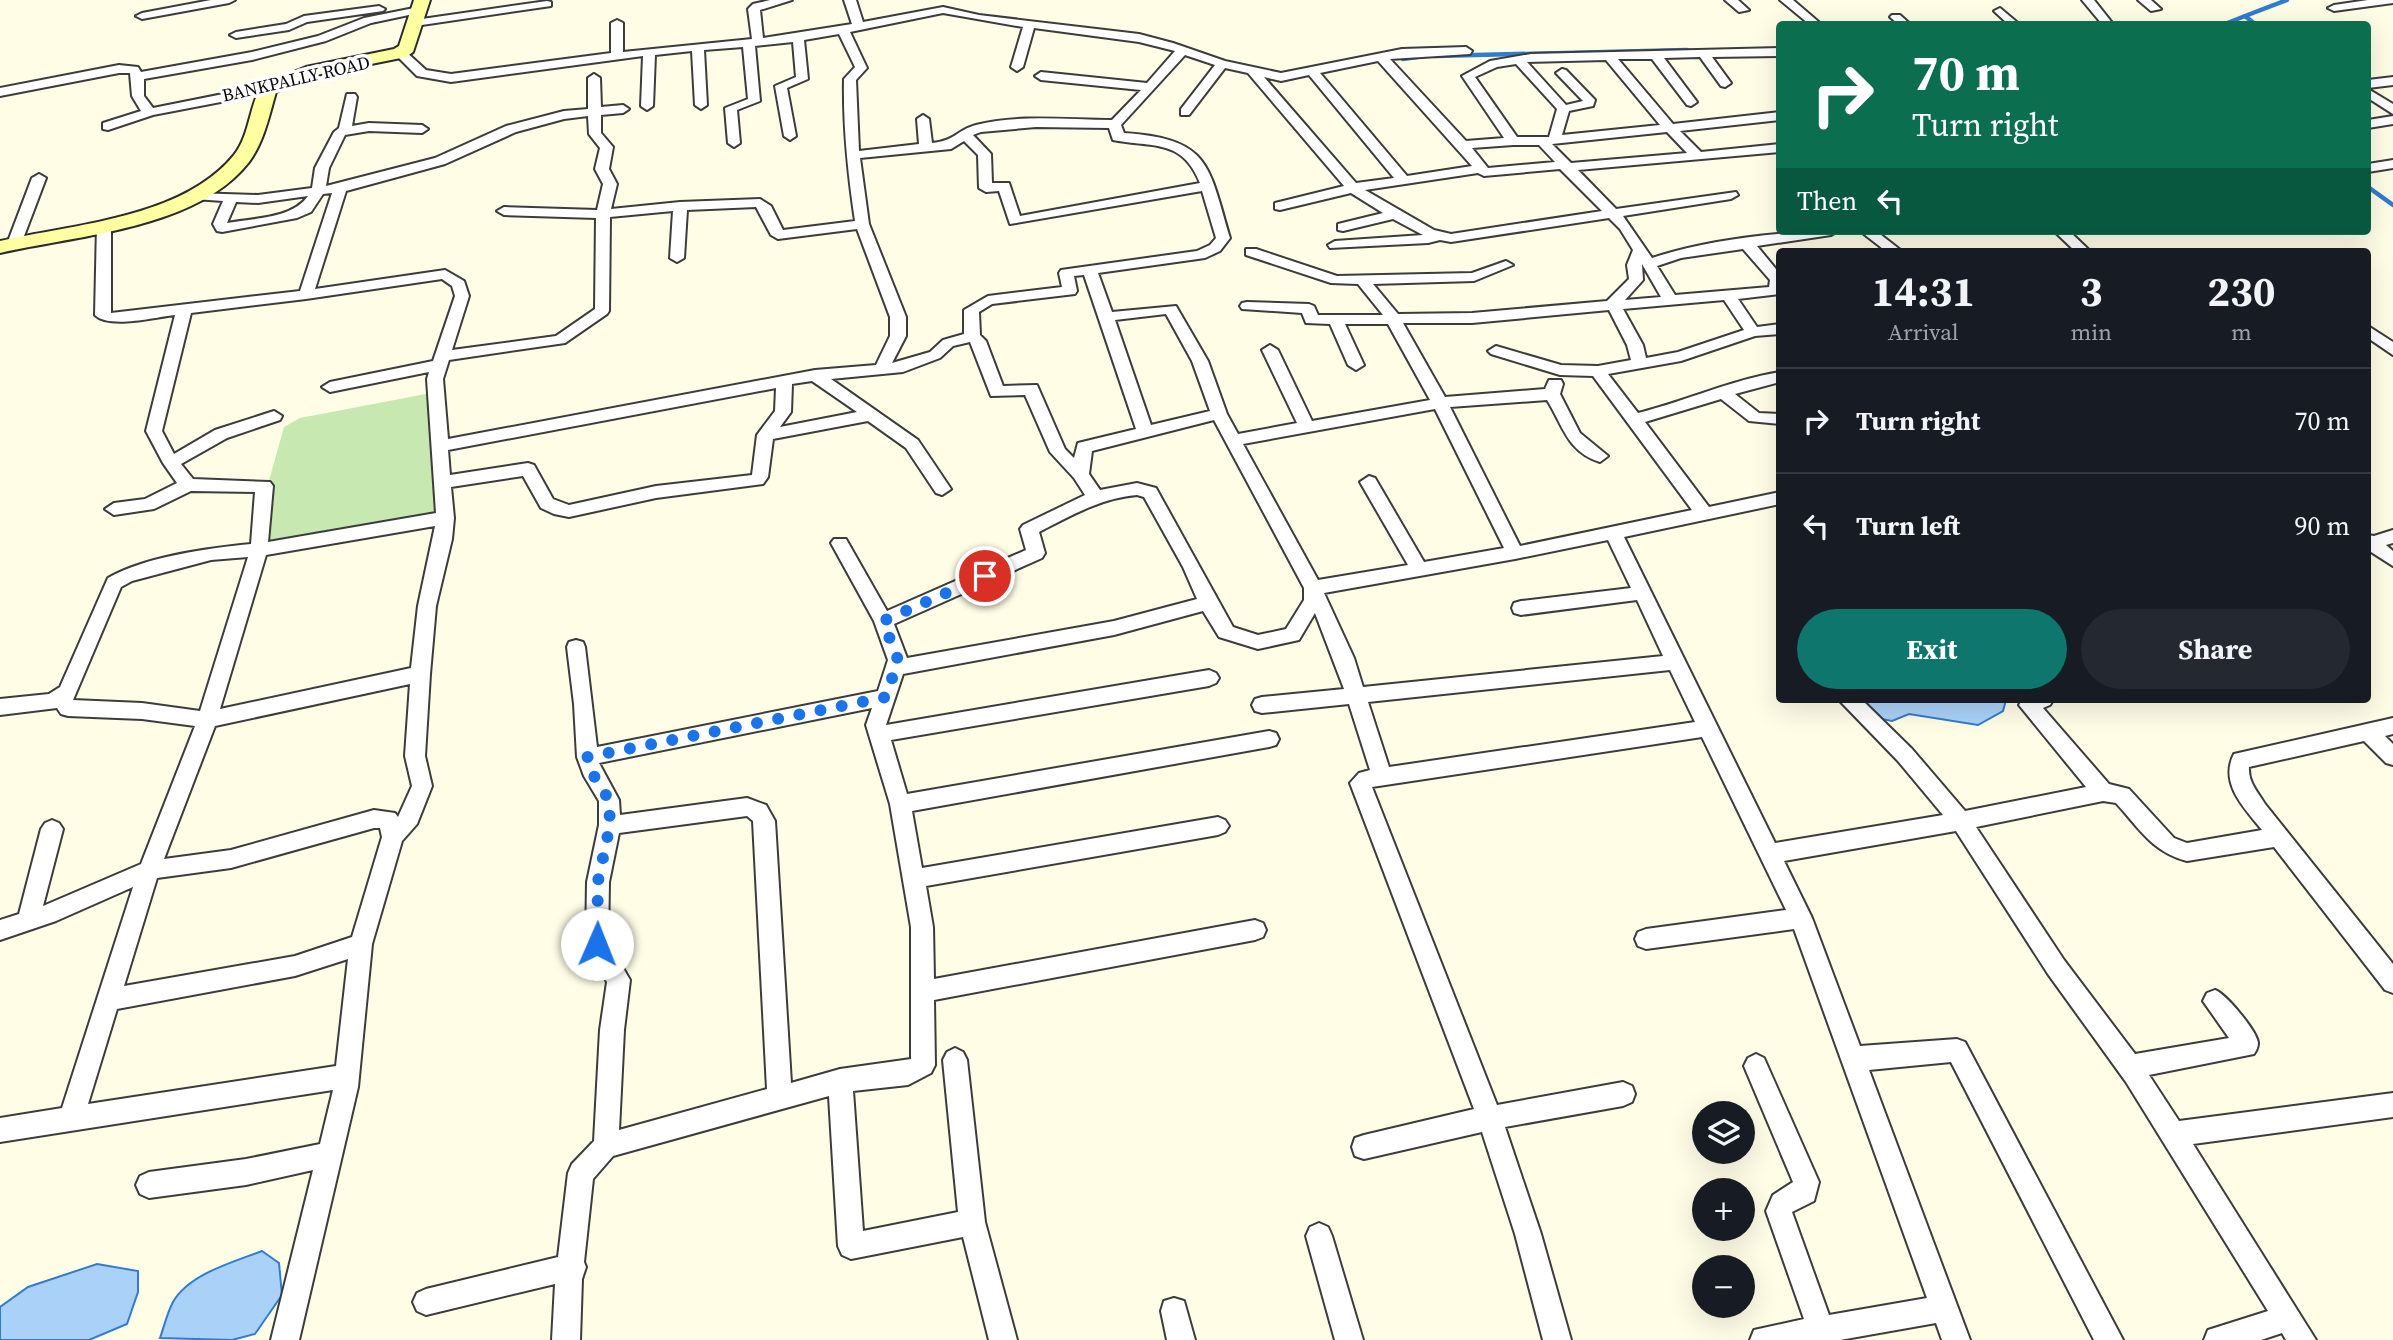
<!DOCTYPE html>
<html lang="en">
<head>
<meta charset="utf-8">
<style>
  body { margin:0; font-family:"Source Serif 4",serif; background:#242831; color:#f1f3f6; height:100vh; display:flex; flex-direction:column; font-size:26px; white-space:nowrap }
  * { box-sizing:border-box; margin:0 }
  p { font-size:23px; color:#9ea1a6 }
  .icon { flex:none; width:38px; height:38px; fill:none; stroke:currentColor; stroke-width:2; stroke-linecap:round; stroke-linejoin:round }
  .map { position:relative; flex:1; overflow:hidden }
  .details { position:absolute; left:1776px; top:248px; width:595px; height:455px; display:flex; flex-direction:column; background:#171b24; border-radius:7px; box-shadow:0 7px 28px #0002 }
  .details>* { flex:none }
  .banner { position:absolute; left:1776px; top:21px; width:595px; height:214px; border-radius:7px; box-shadow:0 7px 28px #0002; background:#0b6e4f; color:#fff; overflow:hidden }
  .tools { position:absolute; left:1692px; top:1101px; display:grid; gap:14px }
  .tools a { display:grid; place-items:center; width:63px; height:63px; border-radius:50%; background:#171b24; box-shadow:0 7px 28px #0002; font-size:35px }
  .pin { position:absolute; display:grid; place-items:center; width:60px; height:60px; color:#fff; margin:-30px; border:4px solid #fff; border-radius:50%; box-shadow:0 2px 7px #0007 }
  .me { position:absolute; width:77px; margin:-38px; rotate:1deg; stroke-linejoin:round; filter:drop-shadow(0 0 5px #0008) }
  .turn { display:flex; align-items:center; gap:24px; height:147px; padding:0 21px; font-size:32px }
  .turn .icon { width:91px; height:91px; stroke-width:2.5 }
  .turn b { display:block; font-size:49px; line-height:60px }
  .then { display:flex; align-items:center; height:66px; padding:0 21px; background:#0003; gap:14px; font-size:26px }
  .eta { display:flex; justify-content:space-evenly; align-items:center; height:119px; text-align:center }
  .eta b { font-size:42px; font-weight:700; line-height:49px }
  .button { display:flex; gap:14px; margin-top:auto; padding:14px 21px }
  .button a { flex:1; height:80px; border-radius:42px; background:#0f766e; color:#fff; font-size:28px; font-weight:700; line-height:80px; text-align:center }
  .button a+a { background:#242831; color:#f1f3f6 }
  ul { padding:0; list-style:none }
  li { display:flex; align-items:center; gap:21px; height:105px; padding:0 21px; border-top:2px solid #363941 }
  li div { flex:1 }
  li b { display:block; font-size:26px }
  li em { font-style:normal }
  .map>svg:first-child { display:block }
</style>
</head>
<body>
<div class="map">
<svg width="2393" height="1340" viewBox="0 0 2393 1340">
  <rect width="100%" height="100%" fill="#fffde6"/>
  <path fill="#c7e8b0" d="M 431,393 L 440,516 L 267,544 L 269,481 L 284,427 L 300,418 Z"/>
  <path fill="#aad1f7" stroke="#307ccf" stroke-width="2" d="M 1858,700 L 2006,700 L 2003,711 L 1978,725 L 1909,714 L 1892,721 L 1871,717 Z
    M 262,1251 L 279,1263 L 282,1295 L 255,1334 L 232,1340 L 160,1338 C 164,1327 167,1313 173,1302 C 189,1274 233,1262 262,1251 Z
    M 97,1264 L 138,1271 L 138,1292 L 127,1324 L 89,1340 L 0,1340 L 0,1307 L 28,1287 Z"/>
  <g fill="none" stroke-linecap="round" stroke-linejoin="round">
    <path stroke="#307ccf" stroke-width="4.5" d="M 2225,24 L 2245,16
      M 2255,24 L 2245,16 L 2287,0
      M 1435,56 L 1687,50
      M 1403,59 L 1417,57
      M 2368,187 L 2393,205"/>
    <g stroke="#3c3c3c" stroke-width="4">
      <path id="street" d="M 211,0 L 235,0 L 229,3 L 142,19 L 136,16 L 142,13 Z
        M 770,0 L 792,0 L 760,10 L 763,38 L 852,24 L 844,0 L 856,0 L 863,22 L 943,7 L 979,15 L 1139,34 L 1173,43 L 1225,61 L 1281,73 L 1402,49 L 1466,47 L 1472,51 L 1470,54 L 1390,59 L 1466,141 L 1504,138 L 1462,76 L 1490,61 L 1531,54 L 1780,48 L 1780,56 L 1712,57 L 1731,83 L 1725,87 L 1721,86 L 1700,57 L 1664,58 L 1697,102 L 1691,106 L 1687,105 L 1652,59 L 1618,59 L 1673,124 L 1780,112 L 1780,120 L 1680,131 L 1701,152 L 1780,144 L 1780,152 L 1578,170 L 1616,209 L 1736,192 L 1738,195 L 1731,199 L 1623,216 L 1652,258 C 1706,240 1781,231 1838,231 L 1831,235 L 1757,246 L 1780,274 L 1780,294 L 1738,299 L 1757,327 L 1780,324 L 1780,334 L 1755,336 L 1681,361 L 1608,374 L 1638,413 C 1686,401 1731,380 1780,372 L 1780,382 L 1735,394 L 1759,413 L 1780,414 L 1780,424 L 1749,421 L 1721,399 L 1645,422 L 1709,507 L 1780,492 L 1780,504 L 1624,537 L 1775,843 L 1943,815 L 1898,761 L 1839,700 L 1862,700 L 1912,749 L 1965,811 L 2086,787 L 2019,705 L 2022,700 L 2053,700 L 2050,705 L 2043,708 L 2109,784 L 2129,789 L 2174,838 L 2187,843 L 2262,830 C 2244,808 2219,783 2234,754 L 2393,718 L 2393,734 L 2385,736 L 2393,744 L 2393,765 L 2386,763 L 2364,741 L 2249,767 C 2248,782 2257,791 2265,804 L 2393,964 L 2393,993 L 2385,990 L 2274,847 L 2187,861 C 2152,852 2139,828 2116,803 L 2103,801 L 1976,827 L 2064,960 L 2135,1054 L 2229,1038 L 2203,1001 L 2207,993 L 2215,990 C 2226,994 2257,1031 2258,1043 C 2258,1047 2256,1051 2254,1054 L 2149,1075 L 2179,1121 L 2393,1093 L 2393,1117 L 2193,1144 L 2316,1340 L 2286,1340 L 2282,1333 L 2261,1340 L 2204,1340 L 2208,1330 L 2268,1311 L 2126,1082 L 2048,974 L 1956,831 L 1784,861 L 1812,918 L 1860,1046 L 1957,1039 L 1965,1042 L 2123,1340 L 2094,1340 L 1951,1062 L 1869,1070 L 1970,1340 L 1942,1340 L 1936,1323 L 1840,1340 L 1750,1340 L 1754,1330 L 1804,1319 L 1766,1211 L 1773,1195 L 1793,1182 L 1744,1066 L 1748,1058 L 1756,1054 L 1764,1058 L 1819,1182 L 1814,1201 L 1792,1212 L 1829,1315 L 1927,1298 L 1794,929 L 1646,949 L 1638,946 L 1635,939 L 1638,932 L 1646,929 L 1786,910 L 1702,737 L 1372,787 L 1497,1105 L 1623,1082 L 1632,1086 L 1635,1094 L 1632,1102 L 1623,1106 L 1505,1127 L 1541,1234 L 1571,1340 L 1543,1340 L 1515,1234 L 1482,1132 L 1364,1159 L 1355,1156 L 1352,1147 L 1355,1138 L 1364,1135 L 1474,1109 L 1350,783 L 1359,773 L 1370,770 L 1349,704 L 1262,713 L 1255,711 L 1252,705 L 1255,699 L 1262,697 L 1344,689 L 1315,613 L 1299,640 L 1258,649 L 1219,637 L 1203,611 L 1114,635 L 903,674 L 886,725 L 1209,670 L 1216,673 L 1219,678 L 1216,683 L 1209,686 L 891,740 L 907,794 L 1269,731 L 1276,733 L 1279,739 L 1276,745 L 1269,747 L 912,811 L 922,868 L 1218,817 L 1225,820 L 1229,826 L 1225,832 L 1218,835 L 926,886 L 933,927 L 934,979 L 1255,920 L 1263,923 L 1266,930 L 1263,937 L 1255,940 L 934,1000 L 935,1065 L 931,1073 L 908,1085 L 853,1091 L 863,1231 L 958,1212 L 943,1060 L 947,1052 L 955,1048 L 963,1052 L 967,1060 L 985,1222 L 1017,1340 L 989,1340 L 963,1237 L 851,1259 L 842,1255 L 838,1246 L 829,1096 L 613,1156 L 593,1179 L 584,1262 L 586,1267 L 582,1279 L 580,1340 L 552,1340 L 555,1284 L 426,1315 L 417,1311 L 413,1302 L 417,1293 L 426,1289 L 558,1257 L 568,1173 L 572,1164 L 594,1141 L 600,1030 L 607,982 L 586,944 L 587,882 L 599,825 L 599,801 L 584,776 L 577,757 L 574,704 L 567,647 L 569,642 L 576,640 L 583,642 L 585,647 L 597,747 L 878,691 L 888,660 L 874,621 L 831,543 L 834,539 L 846,539 L 887,611 L 1026,550 L 1020,529 L 1023,525 L 1085,495 L 1074,478 L 1050,452 L 1025,395 L 991,396 L 970,342 L 953,346 L 940,358 L 903,372 L 831,379 L 918,440 L 951,489 L 942,495 L 936,493 L 906,448 L 868,421 L 773,439 L 768,477 L 763,484 L 656,498 L 569,517 L 554,514 L 541,508 L 523,476 L 451,487 L 454,518 L 452,539 L 436,606 L 430,674 L 425,756 L 432,786 L 417,824 L 402,841 L 372,944 L 358,1087 L 299,1340 L 271,1340 L 313,1170 L 246,1185 L 149,1198 L 140,1194 L 136,1185 L 140,1176 L 149,1172 L 246,1159 L 320,1144 L 333,1090 L 0,1142 L 0,1118 L 62,1108 L 133,887 L 56,921 L 0,940 L 0,920 L 19,914 L 41,829 L 45,823 L 52,820 L 59,823 L 63,829 L 43,906 L 141,864 L 195,726 L 142,719 L 68,716 L 61,714 L 57,708 L 0,715 L 0,699 L 49,694 L 60,687 L 108,578 C 144,557 209,548 251,544 L 255,492 L 191,491 L 154,509 L 114,515 L 105,509 L 114,503 L 145,499 L 177,483 L 163,463 L 146,431 L 175,315 C 156,317 109,329 95,315 L 97,225 L 104,221 L 111,225 L 111,313 L 300,291 L 332,193 L 323,194 L 311,212 L 297,218 L 222,232 L 217,231 L 213,224 L 223,201 L 194,199 L 194,193 L 258,195 L 312,188 L 315,168 L 334,132 L 339,128 L 347,94 L 355,94 L 357,97 L 352,126 L 369,123 L 422,125 L 428,129 L 422,133 L 369,131 L 345,135 L 329,168 L 326,186 L 435,158 L 506,126 L 564,111 L 588,109 L 588,78 L 594,74 L 600,78 L 601,107 L 623,105 L 629,109 L 623,113 L 601,115 L 601,133 L 613,147 L 609,169 L 617,184 L 611,209 L 680,202 L 760,199 L 771,206 L 783,230 L 855,221 C 848,174 843,127 844,79 L 855,67 L 839,34 L 804,40 L 808,79 L 787,88 L 796,136 L 790,140 L 784,136 L 775,86 L 796,77 L 793,42 L 755,46 L 760,101 L 737,110 L 740,143 L 734,147 L 728,143 L 725,108 L 748,99 L 743,47 L 704,50 L 707,105 L 701,109 L 695,105 L 692,51 L 655,55 L 653,106 L 647,110 L 641,106 L 643,56 L 451,82 L 417,76 L 394,53 L 404,50 L 426,70 L 451,74 L 611,53 L 611,23 L 617,20 L 623,23 L 623,52 L 752,39 L 748,9 L 753,4 ZM 943,13 L 1023,27 L 1011,67 L 1017,71 L 1023,67 L 1034,28 L 1139,42 L 1175,51 L 1147,83 L 1041,72 L 1035,76 L 1041,80 L 1141,90 L 1112,120 C 1069,120 1017,114 976,125 C 957,130 955,141 932,143 L 929,119 L 923,115 L 917,119 L 919,144 L 859,151 L 856,80 L 867,68 L 850,32 ZM 1185,55 L 1215,65 L 1181,109 L 1181,115 L 1189,115 L 1225,68 L 1248,73 L 1344,186 L 1275,203 L 1275,209 L 1280,210 L 1351,193 L 1383,213 L 1338,224 L 1338,230 L 1343,231 L 1393,219 L 1423,235 L 1335,241 L 1328,245 L 1330,248 L 1428,243 L 1440,240 L 1451,242 L 1609,218 L 1620,229 L 1633,250 L 1627,265 L 1629,279 L 1607,301 L 1472,313 L 1398,314 L 1373,284 L 1474,281 L 1513,265 L 1506,261 L 1472,273 L 1337,276 L 1256,249 L 1246,249 L 1246,255 L 1331,283 L 1358,284 L 1383,315 L 1318,315 L 1314,306 L 1309,304 L 1247,302 L 1242,303 L 1240,306 L 1242,309 L 1302,313 L 1306,323 L 1330,324 L 1348,365 L 1356,370 L 1364,365 L 1345,324 L 1388,324 L 1430,400 L 1312,421 L 1278,350 L 1270,345 L 1262,350 L 1297,423 L 1238,434 L 1227,414 L 1208,361 L 1176,306 L 1112,312 L 1098,273 L 1205,258 L 1220,251 L 1230,238 C 1208,164 1210,139 1124,133 L 1121,125 ZM 1606,60 L 1660,125 L 1562,135 L 1569,111 L 1593,106 L 1595,100 L 1566,70 L 1562,69 L 1556,73 L 1583,101 L 1566,105 L 1527,62 ZM 1378,61 L 1472,166 L 1407,176 L 1320,73 ZM 1516,64 L 1557,109 L 1549,137 L 1517,137 L 1475,77 L 1497,67 ZM 1309,75 L 1394,178 L 1356,183 L 1264,77 L 1281,81 ZM 588,116 L 589,134 L 600,148 L 595,169 L 603,184 L 597,210 L 504,207 L 497,211 L 504,215 L 596,218 L 595,309 L 556,336 L 452,350 L 469,296 L 464,281 L 445,270 L 315,289 L 346,191 L 445,164 L 516,132 L 564,119 ZM 1036,127 L 1109,128 L 1113,140 C 1153,148 1182,138 1200,183 L 1020,216 L 1009,183 L 992,183 L 991,154 L 973,135 L 981,132 ZM 1667,132 L 1687,153 L 1571,163 L 1552,144 ZM 964,141 L 978,155 L 979,188 L 986,192 L 999,191 L 1010,224 L 1202,191 L 1216,238 L 1210,245 L 1197,251 L 1061,270 L 1059,273 L 1062,287 L 988,296 L 964,310 L 964,334 L 943,340 L 930,352 L 892,363 L 906,336 L 906,317 L 869,224 L 860,158 L 951,149 ZM 1513,145 L 1539,145 L 1555,162 L 1488,168 L 1472,148 ZM 1560,169 L 1602,211 L 1451,234 L 1434,230 L 1365,190 L 1478,173 L 1484,176 ZM 308,196 C 292,219 253,218 227,223 L 236,202 L 258,203 ZM 756,207 L 771,235 L 778,239 L 857,229 L 890,317 L 890,336 L 876,365 L 815,370 L 448,439 L 443,379 L 449,360 L 565,343 L 607,314 L 609,311 L 610,217 L 673,211 L 670,258 L 677,262 L 684,258 L 687,210 ZM 1743,249 L 1770,280 L 1769,287 L 1675,295 L 1657,266 L 1681,258 ZM 1642,264 L 1661,297 L 1625,300 L 1643,280 ZM 1084,275 L 1136,429 L 1078,443 L 1074,458 L 1065,449 L 1037,385 L 1003,386 L 986,341 L 980,335 L 979,312 L 992,304 L 1075,294 L 1077,291 L 1074,276 ZM 442,279 L 452,286 L 455,296 L 433,361 L 330,382 L 322,387 L 330,392 L 429,372 L 427,379 L 436,513 L 268,542 L 273,486 L 270,482 L 193,479 L 181,464 L 227,438 L 280,420 L 282,416 L 274,411 L 215,430 L 174,454 L 162,431 L 191,313 L 306,299 ZM 1724,300 L 1744,330 L 1678,352 L 1646,358 L 1643,345 L 1623,309 ZM 1609,310 L 1627,345 L 1631,360 L 1598,366 L 1561,365 L 1496,346 L 1488,351 L 1491,354 L 1560,375 L 1593,376 L 1692,510 L 1520,546 L 1450,407 L 1547,400 C 1563,425 1567,452 1600,462 L 1608,456 L 1580,433 L 1560,394 L 1563,384 L 1561,380 L 1549,380 L 1545,389 L 1445,397 L 1403,323 L 1472,323 ZM 1166,314 L 1192,361 L 1210,411 L 1151,425 L 1115,320 ZM 812,381 L 857,412 L 780,427 L 791,412 L 792,384 ZM 776,388 L 775,411 L 757,435 L 752,475 L 656,486 L 569,505 L 553,499 L 534,465 L 528,463 L 450,475 L 448,450 ZM 1435,409 L 1504,548 L 1424,562 L 1375,478 L 1369,476 L 1360,482 L 1408,565 L 1318,580 L 1243,444 ZM 1214,420 L 1304,588 L 1304,600 L 1286,629 L 1258,635 L 1233,627 L 1156,488 L 1137,483 L 1100,490 L 1089,474 L 1092,451 ZM 1137,495 L 1144,497 L 1183,567 L 1197,599 L 1114,621 L 907,658 L 894,624 L 1042,558 L 1045,553 L 1039,532 C 1070,516 1101,498 1137,495 ZM 435,526 L 418,606 L 411,668 L 220,709 L 266,555 ZM 1608,540 L 1631,588 L 1521,601 L 1514,603 L 1512,608 L 1514,613 L 1521,615 L 1637,600 L 1663,656 L 1363,687 L 1354,658 L 1324,593 L 1515,559 ZM 248,557 L 200,711 L 142,703 L 73,700 L 121,587 L 132,581 L 211,560 ZM 1670,670 L 1695,722 L 1389,767 L 1368,702 ZM 410,684 L 405,756 L 412,786 L 398,817 L 395,813 L 374,810 L 231,850 L 164,859 L 215,726 ZM 872,708 L 866,725 L 890,804 L 911,927 L 911,1059 L 840,1069 L 791,1083 L 775,821 L 766,805 L 747,798 L 620,815 L 619,800 L 599,763 ZM 747,816 L 753,821 L 767,1089 L 619,1130 L 624,1030 L 630,980 L 608,942 L 609,882 L 619,833 ZM 374,828 L 380,828 L 382,837 L 352,937 L 295,956 L 124,986 L 157,878 L 231,868 ZM 348,959 L 336,1066 L 88,1104 L 117,1009 L 295,976 Z
        M 1725,0 L 1738,0 L 1749,10 L 1739,12 Z
        M 1780,0 L 1793,0 L 1821,24 L 1809,24 Z
        M 2082,0 L 2094,0 L 2113,24 L 2102,24 Z
        M 2138,0 L 2151,0 L 2161,9 L 2151,11 Z
        M 2368,0 L 2393,0 L 2393,3 L 2334,11 L 2328,8 L 2334,5 Z
        M 547,1 L 551,2 L 551,6 L 415,26 L 409,23 L 415,20 Z
        M 379,6 L 385,9 L 383,11 L 307,22 L 289,30 L 236,38 L 230,35 L 236,32 L 286,24 L 304,16 Z
        M 419,7 L 423,8 L 423,12 L 371,23 L 326,41 L 252,60 L 144,79 L 144,96 L 153,108 L 268,85 L 274,89 L 268,93 L 153,115 L 108,130 L 103,129 L 103,123 L 141,111 L 132,96 L 130,73 L 119,73 L 0,96 L 0,88 L 119,65 L 138,67 L 141,72 L 252,52 L 318,36 L 364,18 Z
        M 2000,8 L 2019,24 L 2008,24 L 1994,11 Z
        M 1892,15 L 1900,15 L 1910,24 L 1898,24 L 1890,17 Z
        M 2393,77 L 2393,85 L 2368,88 L 2368,80 Z
        M 2368,89 L 2393,104 L 2393,114 L 2368,98 Z
        M 2393,116 L 2393,124 L 2368,128 L 2368,120 Z
        M 2393,160 L 2393,168 L 2368,172 L 2368,164 Z
        M 39,174 L 46,178 L 21,244 L 19,247 L 9,247 L 7,244 L 32,178 Z
        M 1860,231 L 1876,231 L 1903,252 L 1887,252 Z
        M 2054,231 L 2069,231 L 2091,252 L 2076,252 Z
        M 2368,326 L 2393,342 L 2393,355 L 2368,338 Z
        M 2393,530 L 2393,543 L 2386,545 L 2393,551 L 2393,566 L 2368,550 L 2368,535 L 2374,536 Z
        M 1319,1223 L 1328,1227 L 1332,1236 L 1363,1340 L 1335,1340 L 1306,1236 L 1310,1227 Z
        M 1174,1298 L 1184,1301 L 1195,1340 L 1167,1340 L 1161,1311 L 1164,1301 Z"/>
    </g>
    <g stroke="#2b2b2b" stroke-width="4">
      <path id="secondary" d="M 414,0 L 430,0 L 413,52 L 406,57 L 316,75 L 276,92 C 269,116 264,142 249,162 C 197,229 77,235 0,253 L 0,241 C 74,224 183,218 234,155 C 250,135 249,106 262,85 L 306,67 L 394,49 L 399,46 Z"/>
    </g>
    <use href="#street" fill="#fff" fill-rule="evenodd"/>
    <use href="#secondary" fill="#feffa1" fill-rule="evenodd"/>
  </g>
  <g fill="none" stroke-linecap="round" stroke-linejoin="round">
    <path stroke="#1a73e8" stroke-width="12" stroke-dasharray="0 21.6" d="M 597,944 L 598,881 L 610,825 L 609,800 L 594,776 L 587,757 L 886,697 L 898,660 L 883,621 L 985,576"/>
  </g>
  <g text-anchor="middle" stroke-width="7" stroke-linejoin="round" paint-order="stroke">
    <g font-size="18" fill="#090909" stroke="#fff">
      <text transform="translate(296 79) rotate(-13)" y="6">BANKPALLY ROAD</text>
    </g>
  </g>
</svg>
<div class="tools">
<a><svg class="icon" aria-label="layers" viewBox="0 0 24 24"><path d="M12 4l9 5-9 5-9-5zM3 14l9 5 9-5"/></svg></a>
<a>+</a>
<a>−</a>
</div>
<div class="pin" style="left:985px;top:576px;background:#d93025"><svg class="icon" aria-label="arrive" viewBox="0 0 24 24"><path d="M6 21V4h12l-3 4 3 4H6"/></svg></div>
<svg class="me" style="left:597px;top:944px" viewBox="-20 -20 40 40"><circle r="19" fill="#fff"/><path d="M0-13L10 11 0 6-10 11z" fill="#1a73e8"/></svg>
<div class="banner">
<div class="turn"><svg class="icon" aria-label="right" viewBox="0 0 24 24"><path d="M7 20v-9h11M14 6l5 5-5 5"/></svg><div><b>70 m</b>Turn right</div></div>
<div class="then">Then<svg class="icon" aria-label="left" viewBox="0 0 24 24"><path d="M17 20v-9H6M10 6l-5 5 5 5"/></svg></div>
</div>
<section class="details">
<div class="eta">
<div><b>14:31</b><p>Arrival</p></div>
<div><b>3</b><p>min</p></div>
<div><b>230</b><p>m</p></div>
</div>
<ul>
<li><svg class="icon" aria-label="right" viewBox="0 0 24 24"><path d="M7 20v-9h11M14 6l5 5-5 5"/></svg><div><b>Turn right</b></div><em>70 m</em></li>
<li><svg class="icon" aria-label="left" viewBox="0 0 24 24"><path d="M17 20v-9H6M10 6l-5 5 5 5"/></svg><div><b>Turn left</b></div><em>90 m</em></li>
</ul>
<div class="button"><a>Exit</a><a>Share</a></div>
</section>
</div>
</body>
</html>
